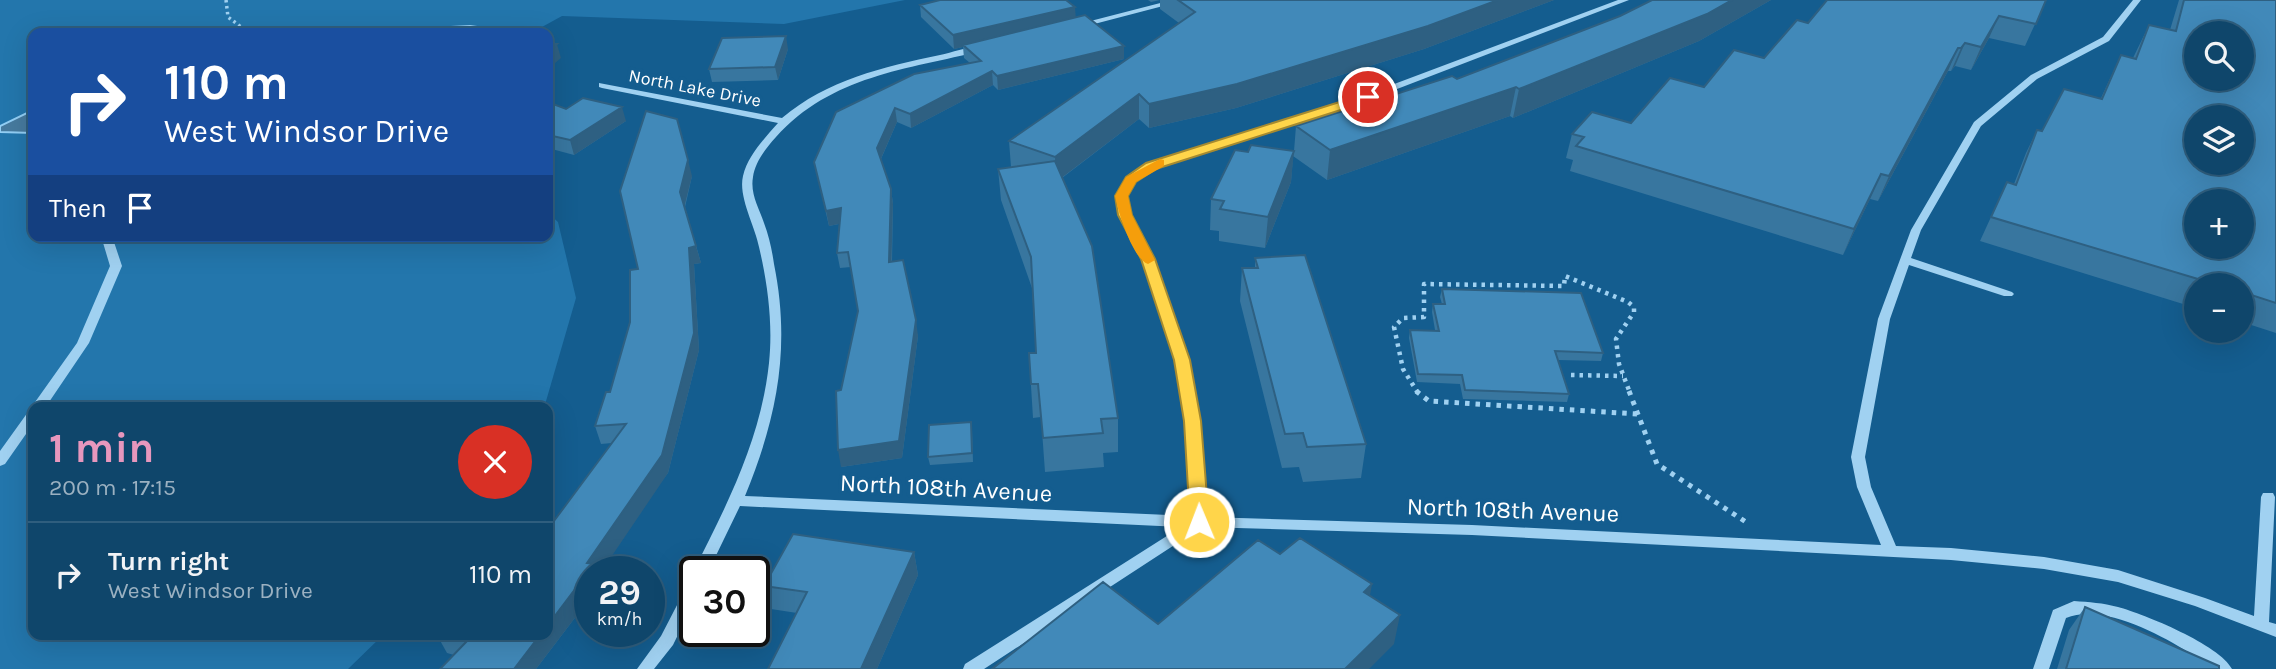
<!DOCTYPE html>
<html lang="en">
<head>
<meta charset="utf-8">
<style>
  body { margin:0; font-family:Karla,sans-serif; background:#184d71; color:#f1f3f6; height:100vh; display:flex; flex-direction:column; font-size:26px; white-space:nowrap }
  * { box-sizing:border-box; margin:0 }
  p { font-size:23px; color:#9bb1c1 }
  .icon { flex:none; width:38px; height:38px; fill:none; stroke:currentColor; stroke-width:2; stroke-linecap:round; stroke-linejoin:round }
  .map { position:relative; flex:1; overflow:hidden }
  .panel { position:absolute; left:28px; top:402px; width:525px; height:238px; display:flex; flex-direction:column; background:#0f466b; border-radius:14px; box-shadow:0 7px 28px #0002,0 0 0 2px #2f5e7e }
  .panel>* { flex:none }
  .hud { position:absolute; left:28px; top:28px; width:525px; height:214px; border-radius:14px; box-shadow:0 7px 28px #0002,0 0 0 2px #2f5e7e; background:#1a4fa0; color:#fff; overflow:hidden }
  .fabs { position:absolute; left:2184px; top:21px; display:grid; gap:14px }
  .fabs a { display:grid; place-items:center; width:70px; height:70px; border-radius:50%; background:#0f466b; box-shadow:0 7px 28px #0002,0 0 0 2px #2f5e7e; font-size:35px }
  .speed { position:absolute; left:574px; top:556px; display:flex; gap:14px; font-size:35px; font-weight:700; text-align:center }
  .speed>* { display:grid; place-content:center; width:91px; height:91px; border-radius:50%; background:#0f466b; box-shadow:0 7px 28px #0002,0 0 0 2px #2f5e7e; line-height:1 }
  .speed small { font-size:18px; font-weight:400 }
  .speed .limit { border:4px solid #111; border-radius:10px; background:#fff; color:#111 }
  .pin { position:absolute; display:grid; place-items:center; width:60px; height:60px; color:#fff; margin:-30px; border:4px solid #fff; border-radius:50%; box-shadow:0 2px 7px #0007 }
  .me { position:absolute; width:77px; margin:-38px; rotate:359deg; stroke-linejoin:round; filter:drop-shadow(0 0 5px #0008) }
  .turn { display:flex; align-items:center; gap:24px; height:147px; padding:0 21px; font-size:32px }
  .turn .icon { width:91px; height:91px; stroke-width:2.5 }
  .turn b { display:block; font-size:49px; line-height:60px }
  .then { display:flex; align-items:center; height:66px; padding:0 21px; background:#0003; gap:14px; font-size:26px }
  .round { display:grid; place-items:center; flex:none; width:74px; height:74px; border-radius:37px; background:#184d71 }
  .head { display:flex; align-items:center; justify-content:space-between; height:119px; padding:0 21px }
  h1 { font-size:42px; font-weight:700; line-height:52px; color:#e797bd }
  ul { padding:0; list-style:none }
  li { display:flex; align-items:center; gap:21px; height:105px; padding:0 21px; border-top:2px solid #2f5e7e }
  li div { flex:1 }
  li b { display:block; font-size:26px }
  li em { font-style:normal }
  .map>svg:first-child { display:block }
</style>
</head>
<body>
<div class="map">
<svg width="2276" height="669" viewBox="0 0 2276 669">
  <rect width="100%" height="100%" fill="#145d8f"/>
  <path fill="#2376ac" d="M 0,0 L 905,0 L 784,24 L 562,16 L 531,33 L 33,33 L 33,236 L 548,236 L 548,213 L 558,222 L 576,298 L 544,408 L 33,408 L 33,635 L 383,635 L 348,669 L 0,669 Z"/>
  <path fill="#467a9e" stroke="#92cef4" stroke-width="2" d="M 470,26 L 491,29 L 496,33 L 334,33 Z
    M 33,110 L 33,133 L 0,132 L 0,126 Z"/>
  <g fill="none" stroke-linecap="round" stroke-linejoin="round">
    <path stroke="#a0d1f1" stroke-width="3.5" stroke-dasharray="2.5 3.5" stroke-linecap="butt" d="M 226,0 L 228,17 L 249,33"/>
    <path stroke="#a0d1f1" stroke-width="4.5" stroke-dasharray="3.5 5" stroke-linecap="butt" d="M 1571,375 L 1623,376
      M 1418,393 L 1403,369 L 1394,327 L 1403,318 L 1424,317 L 1424,284 L 1564,286 L 1565,276 L 1628,302 L 1634,307 L 1634,312 L 1616,339 L 1619,364 L 1630,393"/>
    <path stroke="#a0d1f1" stroke-width="5" stroke-dasharray="4.5 6" stroke-linecap="butt" d="M 1416,391 L 1429,401 L 1637,414
      M 1629,391 L 1657,464 L 1746,522"/>
    <path fill="#a0d1f1" fill-rule="evenodd" d="M 1172,0 L 1186,0 L 1079,28 L 1075,25 Z
      M 1618,0 L 1629,0 L 1371,99 L 1155,168 L 1134,182 L 1126,196 L 1130,215 L 1154,259 L 1188,360 L 1200,421 L 1206,517 L 1472,525 L 1881,545 L 1857,487 L 1851,457 L 1878,319 L 1911,230 L 1974,122 L 2031,75 L 2103,37 L 2133,0 L 2141,0 L 2109,41 L 2037,79 L 1981,126 L 1921,230 L 1911,258 L 2012,292 L 2014,294 L 2012,296 L 2004,296 L 1909,265 L 1890,319 L 1865,457 L 1871,487 L 1896,546 L 1951,548 L 2044,557 L 2118,570 L 2205,598 L 2254,616 L 2261,497 L 2263,493 L 2273,493 L 2275,497 L 2269,622 L 2276,624 L 2276,637 L 2195,606 L 2118,582 L 2044,569 L 1951,560 L 1472,535 L 1202,527 L 984,669 L 963,669 L 965,664 L 1181,527 L 740,506 L 708,572 L 695,572 L 695,574 L 693,572 C 727,505 761,439 769,363 C 773,325 768,285 759,247 C 755,226 738,197 743,176 C 748,155 764,139 778,123 L 602,88 L 599,87 L 599,83 L 782,118 C 827,80 883,67 940,55 C 953,52 969,46 982,47 L 982,51 C 907,69 831,76 776,137 C 766,148 755,162 753,177 C 750,194 759,208 764,223 C 769,236 772,250 774,264 C 791,348 777,418 745,496 L 1191,516 L 1186,421 L 1176,360 L 1142,259 L 1120,215 L 1116,196 L 1126,178 L 1147,164 L 1365,95 Z
      M 101,236 L 112,236 L 122,266 L 89,343 L 45,408 L 33,408 L 33,424 L 5,464 L 0,466 L 0,451 L 28,412 L 33,411 L 31,408 L 33,405 L 77,343 L 110,266 Z
      M 695,578 L 695,600 L 673,645 L 654,669 L 637,669 L 661,636 L 690,580 Z
      M 2074,601 C 2089,602 2103,603 2118,607 C 2144,614 2220,645 2232,669 C 2226,669 2216,669 2211,668 C 2203,663 2196,657 2188,652 C 2158,633 2101,603 2066,618 L 2049,669 L 2033,669 L 2053,610 Z"/>
  </g>
  <path fill="#38769f" d="M 1148,0 L 1554,0 L 1424,49 L 1236,108 L 1149,128 L 1139,119 L 1062,178 L 1118,418 L 1118,452 L 1103,453 L 1104,467 L 1045,472 L 1041,417 L 1033,418 L 1031,386 L 1029,353 L 1036,353 L 1032,288 L 1001,200 L 998,169 L 1012,167 L 1011,167 L 1009,141 L 1179,23 L 1160,9 L 1160,0 L 1151,2 Z
    M 1652,0 L 1771,0 L 1699,41 L 1513,118 L 1510,116 L 1327,180 L 1293,156 L 1291,182 L 1265,248 L 1219,241 L 1219,231 L 1210,230 L 1211,199 L 1248,152 L 1294,151 L 1296,126 L 1457,79 L 1620,16 Z
    M 2046,0 L 2025,46 L 1989,38 L 1971,70 L 1955,66 L 1951,71 L 1948,71 L 1878,201 L 1870,199 L 1843,255 L 1570,171 L 1573,160 L 1566,158 L 1572,134 L 1631,123 L 1764,58 L 1808,23 Z
    M 2179,0 L 2276,0 L 2276,333 L 2242,322 L 2242,285 L 2196,285 L 2196,308 L 1980,241 L 2007,182 L 2014,184 L 2026,153 L 2037,130 L 2042,131 L 2101,98 L 2121,55 L 2133,58 L 2149,25 L 2170,30 Z
    M 920,5 L 1076,17 L 1124,46 L 1124,59 L 998,90 L 993,85 L 911,128 L 897,122 L 881,159 L 891,189 L 893,204 L 892,262 L 918,336 L 902,458 L 841,467 L 841,390 L 858,311 L 851,267 L 840,268 L 837,253 L 839,224 L 829,226 L 814,162 L 836,112 L 970,63 L 964,58 L 963,47 L 954,49 L 921,17 Z
    M 788,49 L 778,80 L 712,82 L 709,69 Z
    M 548,102 L 566,109 L 626,121 L 574,155 L 548,148 Z
    M 692,176 L 685,207 L 701,263 L 694,264 L 699,350 L 668,473 L 590,572 L 590,598 L 536,669 L 440,669 L 454,655 L 447,653 L 437,635 L 548,635 L 612,443 L 601,444 L 595,426 L 610,392 L 630,322 L 638,269 Z
    M 1255,258 L 1366,444 L 1361,478 L 1303,482 L 1299,467 L 1282,468 L 1240,301 L 1242,268 L 1255,268 Z
    M 1442,289 L 1603,353 L 1601,361 L 1558,360 L 1569,394 L 1567,402 L 1463,399 L 1460,384 L 1417,382 L 1409,338 L 1410,330 L 1435,330 L 1432,312 L 1433,304 L 1442,304 L 1440,297 Z
    M 972,430 L 973,462 L 930,465 L 928,457 Z
    M 914,552 L 918,575 L 877,669 L 768,669 L 797,613 L 771,609 L 764,586 Z
    M 2085,607 L 2219,669 L 2057,669 L 2069,630 Z"/>
  <path fill="#2e6082" d="M 1498,0 L 1554,0 L 1424,49 L 1236,108 L 1149,128 L 1149,104 Z
    M 1732,0 L 1771,0 L 1699,41 L 1513,118 L 1519,89 Z
    M 1075,7 L 1076,20 L 963,45 L 963,47 L 954,49 L 953,35 Z
    M 1999,16 L 1989,38 L 1971,70 L 1981,47 Z
    M 786,36 L 788,49 L 778,80 L 775,67 Z
    M 1965,43 L 1955,66 L 1951,71 L 1961,48 Z
    M 557,44 L 561,58 L 548,69 L 548,52 Z
    M 1124,46 L 1124,59 L 998,90 L 997,76 Z
    M 1958,48 L 1948,71 L 1878,201 L 1889,176 Z
    M 992,71 L 993,85 L 911,128 L 910,114 Z
    M 1516,87 L 1510,116 L 1327,180 L 1330,150 Z
    M 1139,94 L 1139,119 L 1056,182 L 1055,157 Z
    M 622,107 L 626,121 L 574,155 L 570,140 Z
    M 895,108 L 897,122 L 879,163 L 877,148 Z
    M 1294,151 L 1291,182 L 1265,248 L 1268,217 Z
    M 688,160 L 692,176 L 684,208 L 680,192 Z
    M 1881,174 L 1870,199 L 1843,255 L 1854,229 Z
    M 891,189 L 893,204 L 891,277 L 889,262 Z
    M 841,208 L 843,223 L 829,226 L 826,211 Z
    M 696,246 L 701,263 L 694,264 L 699,350 L 668,473 L 601,572 L 590,572 L 590,598 L 536,669 L 514,669 L 540,635 L 548,635 L 548,625 L 587,563 L 689,248 Z
    M 916,320 L 918,336 L 902,458 L 841,467 L 838,450 Z
    M 914,552 L 918,575 L 877,669 L 861,669 Z
    M 1372,584 L 1367,613 L 1364,592 Z
    M 1400,615 L 1394,644 L 1369,669 L 1345,669 Z"/>
  <path fill="#4189b9" stroke="#2e6082" stroke-width="2" fill-rule="evenodd" d="M 940,0 L 1066,0 L 1075,7 L 953,35 L 920,5 Z
    M 1178,0 L 1498,0 L 1428,26 L 1237,84 L 1149,104 L 1139,94 L 1055,157 L 1009,141 L 1195,12 Z
    M 1652,0 L 1732,0 L 1707,14 L 1519,89 L 1516,87 L 1330,150 L 1296,126 L 1452,76 L 1457,79 L 1620,16 Z
    M 1827,0 L 2046,0 L 2036,24 L 1999,16 L 1981,47 L 1965,43 L 1961,48 L 1958,48 L 1889,176 L 1881,174 L 1854,229 L 1576,146 L 1584,137 L 1572,134 L 1592,112 L 1631,123 L 1670,78 L 1704,87 L 1734,50 L 1764,58 L 1797,20 L 1808,23 Z
    M 2184,0 L 2276,0 L 2276,303 L 2242,292 L 2242,285 L 2218,285 L 1991,217 L 2007,182 L 2016,185 L 2037,130 L 2042,131 L 2064,89 L 2102,99 L 2121,55 L 2136,59 L 2149,25 L 2176,31 ZM 2196,33 L 2242,33 L 2242,79 L 2196,79 ZM 2196,117 L 2242,117 L 2242,163 L 2196,163 ZM 2196,201 L 2242,201 L 2242,247 L 2196,247 Z
    M 1085,15 L 1124,46 L 997,76 L 992,71 L 910,114 L 895,108 L 877,148 L 891,189 L 889,262 L 903,260 L 916,320 L 899,441 L 838,450 L 836,391 L 841,390 L 858,311 L 848,252 L 837,253 L 841,208 L 826,211 L 814,162 L 836,112 L 914,74 L 981,61 L 963,45 Z
    M 786,36 L 775,67 L 709,69 L 722,38 Z
    M 548,44 L 557,44 L 548,52 Z
    M 583,98 L 622,107 L 570,140 L 548,135 L 548,102 L 566,109 Z
    M 646,111 L 677,119 L 688,160 L 680,192 L 696,246 L 689,248 L 694,333 L 662,455 L 587,563 L 594,564 L 548,625 L 548,529 L 626,424 L 595,426 L 606,392 L 610,392 L 630,322 L 630,270 L 638,269 L 620,191 Z
    M 1251,145 L 1294,151 L 1268,217 L 1220,209 L 1224,201 L 1211,199 L 1235,150 L 1248,152 Z
    M 1055,161 L 1092,246 L 1118,418 L 1101,419 L 1103,433 L 1043,438 L 1038,384 L 1031,384 L 1029,353 L 1036,353 L 1031,257 L 998,169 Z
    M 1305,255 L 1366,444 L 1307,447 L 1303,433 L 1285,434 L 1242,268 L 1258,268 L 1255,258 Z
    M 1442,289 L 1581,293 L 1603,353 L 1555,351 L 1569,394 L 1465,390 L 1462,375 L 1418,374 L 1410,330 L 1439,331 L 1433,304 L 1445,304 Z
    M 971,422 L 972,453 L 928,457 L 929,425 Z
    M 793,534 L 914,552 L 861,669 L 768,669 L 807,592 L 764,586 Z
    M 1300,538 L 1372,584 L 1364,592 L 1400,615 L 1345,669 L 992,669 L 1103,582 L 1158,624 L 1258,540 L 1280,554 Z
    M 2085,607 L 2219,666 L 2219,669 L 2066,669 Z
    M 439,635 L 540,635 L 514,669 L 440,669 L 467,641 Z"/>
  <path fill="#ffd54a" stroke="#a68a30" stroke-width="2" d="M 1368,93 L 1372,95 L 1372,100 L 1156,169 L 1136,182 L 1128,196 L 1132,215 L 1155,259 L 1190,360 L 1201,421 L 1209,522 L 1206,527 L 1193,527 L 1190,522 L 1184,421 L 1174,360 L 1141,259 L 1118,215 L 1115,196 L 1126,177 L 1146,163 Z"/>
  <path fill="#f59e0b" d="M 1160,159 L 1164,160 L 1164,166 L 1136,182 L 1128,196 L 1132,215 L 1155,260 L 1148,264 C 1133,259 1118,212 1115,196 L 1126,177 Z"/>
  <g text-anchor="middle" stroke-width="7" stroke-linejoin="round" paint-order="stroke">
    <g font-size="18" fill="#fff" stroke="#145d8f">
      <text transform="translate(695 88) rotate(11)" y="6">North Lake Drive</text>
    </g>
    <g font-size="24" fill="#fff" stroke="#145d8f">
      <text transform="translate(946 488) rotate(3)" y="8">North 108th Avenue</text>
      <text transform="translate(1513 510) rotate(2)" y="8">North 108th Avenue</text>
    </g>
  </g>
</svg>
<div class="fabs">
<a><svg class="icon" aria-label="search" viewBox="0 0 24 24"><circle cx="10" cy="10" r="6"/><path d="M15 15l6 6"/></svg></a>
<a><svg class="icon" aria-label="layers" viewBox="0 0 24 24"><path d="M12 4l9 5-9 5-9-5zM3 14l9 5 9-5"/></svg></a>
<a>+</a>
<a>−</a>
</div>
<div class="speed"><div>29<small>km/h</small></div><div class="limit">30</div></div>
<div class="pin" style="left:1368px;top:97px;background:#d93025"><svg class="icon" aria-label="arrive" viewBox="0 0 24 24"><path d="M6 21V4h12l-3 4 3 4H6"/></svg></div>
<svg class="me" style="left:1199px;top:522px" viewBox="-20 -20 40 40"><circle r="17" fill="#ffd54a" stroke="#fff" stroke-width="3"/><path d="M0-11L8 9 0 5-8 9z" fill="#fff"/></svg>
<div class="hud">
<div class="turn"><svg class="icon" aria-label="right" viewBox="0 0 24 24"><path d="M7 20v-9h11M14 6l5 5-5 5"/></svg><div><b>110 m</b>West Windsor Drive</div></div>
<div class="then">Then<svg class="icon" aria-label="arrive" viewBox="0 0 24 24"><path d="M6 21V4h12l-3 4 3 4H6"/></svg></div>
</div>
<section class="panel">
<div class="head"><div><h1>1 min</h1><p>200 m · 17:15</p></div><a class="round" style="background:#d93025;color:#fff"><svg class="icon" aria-label="close" viewBox="0 0 24 24"><path d="M6 6l12 12M18 6L6 18"/></svg></a></div>
<ul>
<li><svg class="icon" aria-label="right" viewBox="0 0 24 24"><path d="M7 20v-9h11M14 6l5 5-5 5"/></svg><div><b>Turn right</b><p>West Windsor Drive</p></div><em>110 m</em></li>
</ul>
</section>
</div>
</body>
</html>
